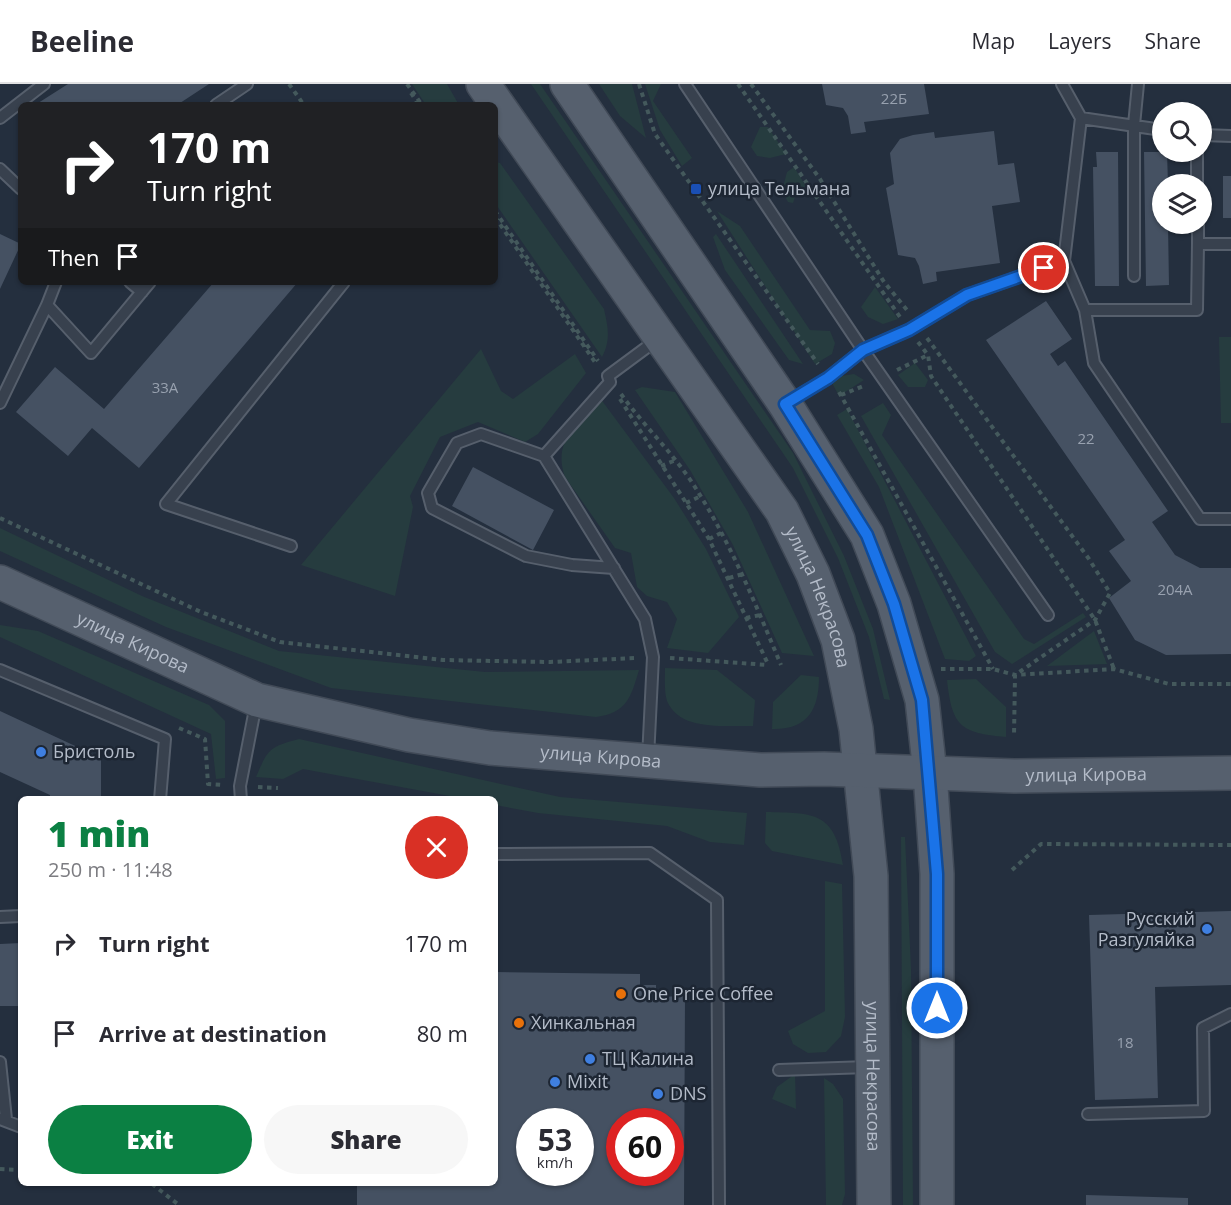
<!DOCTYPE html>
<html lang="en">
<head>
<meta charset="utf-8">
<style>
  body { margin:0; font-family:"Open Sans",sans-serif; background:#f7f7f7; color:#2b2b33; height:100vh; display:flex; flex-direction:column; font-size:22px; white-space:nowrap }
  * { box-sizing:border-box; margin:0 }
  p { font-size:20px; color:#7c7c81 }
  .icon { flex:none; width:33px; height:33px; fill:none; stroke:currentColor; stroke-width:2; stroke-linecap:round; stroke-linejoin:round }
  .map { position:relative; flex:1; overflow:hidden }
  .details { position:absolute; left:18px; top:712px; width:480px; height:390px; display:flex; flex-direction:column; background:#fff; border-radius:9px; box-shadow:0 2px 4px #0004 }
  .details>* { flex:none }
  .guide { position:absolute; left:18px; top:18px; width:480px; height:183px; border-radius:9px; box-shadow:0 2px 4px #0004; background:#202124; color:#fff; overflow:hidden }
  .tools { position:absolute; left:1152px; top:18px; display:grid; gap:12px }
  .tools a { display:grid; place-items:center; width:60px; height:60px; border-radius:50%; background:#fff; box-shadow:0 2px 4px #0004; font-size:30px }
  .speed { position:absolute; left:516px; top:1024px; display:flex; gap:12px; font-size:30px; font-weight:700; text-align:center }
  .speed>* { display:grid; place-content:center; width:78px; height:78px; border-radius:50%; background:#fff; box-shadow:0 2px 4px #0004; line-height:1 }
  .speed small { font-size:15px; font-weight:400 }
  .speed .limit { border:9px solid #d22; background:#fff; color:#111 }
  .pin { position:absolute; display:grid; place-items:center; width:51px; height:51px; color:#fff; margin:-26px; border:3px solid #fff; border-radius:50%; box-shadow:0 2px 6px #0007 }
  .me { position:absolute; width:66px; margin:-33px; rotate:0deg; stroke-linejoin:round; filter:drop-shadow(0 0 4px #0008) }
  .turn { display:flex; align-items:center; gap:21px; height:126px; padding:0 30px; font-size:27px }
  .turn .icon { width:78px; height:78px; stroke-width:2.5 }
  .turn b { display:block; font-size:42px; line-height:51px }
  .then { display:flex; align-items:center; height:57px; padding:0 30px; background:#0003; gap:12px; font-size:22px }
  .round { display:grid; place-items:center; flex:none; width:63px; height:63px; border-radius:32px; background:#f7f7f7 }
  .summary { display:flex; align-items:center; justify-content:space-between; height:102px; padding:0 30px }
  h1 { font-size:36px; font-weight:800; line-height:45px; color:#0b8043 }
  .primary-button { display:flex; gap:12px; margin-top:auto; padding:12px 30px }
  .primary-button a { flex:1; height:69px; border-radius:36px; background:#0b8043; color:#fff; font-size:24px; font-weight:800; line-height:69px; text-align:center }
  .primary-button a+a { background:#f7f7f7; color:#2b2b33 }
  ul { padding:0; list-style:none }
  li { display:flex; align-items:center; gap:18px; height:90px; padding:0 30px }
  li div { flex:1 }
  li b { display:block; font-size:22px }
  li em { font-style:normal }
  header { display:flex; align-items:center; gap:36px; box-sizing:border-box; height:84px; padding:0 30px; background:#fff; border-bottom:2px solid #e1e1e2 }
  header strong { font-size:28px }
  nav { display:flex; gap:33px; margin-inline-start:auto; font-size:21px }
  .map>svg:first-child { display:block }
</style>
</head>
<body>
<header>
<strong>Beeline</strong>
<nav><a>Map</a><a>Layers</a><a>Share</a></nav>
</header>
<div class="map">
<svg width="1231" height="1121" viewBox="0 0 1231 1121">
  <rect width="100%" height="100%" fill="#242f3e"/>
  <path fill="#263c3f" d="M 412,0 L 447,0 L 459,21 L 426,21 Z
    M 531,0 L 540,0 L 793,369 L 844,472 L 873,545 L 890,616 L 884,615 L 869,553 L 838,474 L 793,384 Z
    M 599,0 L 632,0 L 646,54 L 620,32 Z
    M 645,0 L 661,0 L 653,17 L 692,74 L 682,82 L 660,46 Z
    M 760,43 L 768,43 L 786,70 L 770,74 L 757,72 L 751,63 Z
    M 495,78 L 500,79 L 604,225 C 608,243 611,256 602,273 L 495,119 Z
    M 794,83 L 812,112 L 795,113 L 793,119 L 788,118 L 782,107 L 787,88 Z
    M 717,127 L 740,142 L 810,246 L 830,247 L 835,259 L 832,270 L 815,280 Z
    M 716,150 L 803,280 L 789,276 L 725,186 L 713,153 Z
    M 875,203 L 898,235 L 883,240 L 868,233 L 861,223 Z
    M 1219,253 L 1231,253 L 1231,339 L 1221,339 Z
    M 481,265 L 501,307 L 513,315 L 575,270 L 586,289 L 538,350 L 525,358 L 478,338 L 440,353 L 410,412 L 413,423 L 395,512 L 301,481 Z
    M 915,279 L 928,296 L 925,303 L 908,303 L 898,291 Z
    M 854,290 L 864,296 L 839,312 L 832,299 L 841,292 Z
    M 642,303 L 675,308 L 748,428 L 814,572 L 782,569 L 733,461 L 690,386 L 635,306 Z
    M 600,314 L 674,414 L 706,465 L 739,533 L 708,569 L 667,564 L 677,535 L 667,518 L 647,512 L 637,503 L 631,469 L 615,464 L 565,393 C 552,357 578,339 600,314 Z
    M 883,319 L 891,331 L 882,351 L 1024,555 L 1034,560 L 1083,529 L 1086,533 L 1012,580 L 995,568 L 861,332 Z
    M 847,325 L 976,572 L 969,577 L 945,575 L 879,403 L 837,331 Z
    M 0,444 L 142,512 L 279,567 L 485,588 L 639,586 C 631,613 627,629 596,633 L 331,604 L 166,543 L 0,467 Z
    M 0,541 L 38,547 L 209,621 L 225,637 L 225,694 L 216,695 L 211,650 L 0,553 Z
    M 1094,547 L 1107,580 L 1047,582 Z
    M 665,584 L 717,586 L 755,616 L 753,642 C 726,641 680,648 667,617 C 664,608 665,594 665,584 Z
    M 801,591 L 819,593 C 819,625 808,646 772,645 L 773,618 Z
    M 976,595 L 1006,623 L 1006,653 C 960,649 952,642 947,596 Z
    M 299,655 L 560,713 L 747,729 L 744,761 L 710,758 L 667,742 L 538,729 L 495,721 L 495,716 L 466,715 L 303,685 L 283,695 L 256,693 C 268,665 269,663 299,655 Z
    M 766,728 C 814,729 835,728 843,781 L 772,767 L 765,759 Z
    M 901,753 L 905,753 L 911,885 L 913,1121 L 903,1121 Z
    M 825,797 L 842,800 L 845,933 L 841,952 L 826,968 L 808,969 L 793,960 L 788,947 L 825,927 Z
    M 795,990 L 796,1025 L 772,1015 L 777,1003 Z
    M 824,994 L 833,1000 L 843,1015 L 845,1110 L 842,1121 L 826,1121 Z"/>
  <path fill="#455162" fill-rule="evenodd" d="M 68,0 L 209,0 L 177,21 L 35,21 Z
    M 822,0 L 924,0 L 929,30 L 864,38 L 866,48 L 851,50 L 848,32 L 843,24 L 826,21 Z
    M 994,47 L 998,81 L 1014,79 L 1020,118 L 992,122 L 1000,179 L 936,188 L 937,197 L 923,200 L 919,182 L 915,174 L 898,171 L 886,104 L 894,100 L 890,69 L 900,55 L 913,51 L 934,48 L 935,54 Z
    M 1096,68 L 1118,68 L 1119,202 L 1095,202 L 1093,83 L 1097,83 Z
    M 1144,68 L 1167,68 L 1168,100 L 1162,100 L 1162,140 L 1168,140 L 1169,201 L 1146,202 Z
    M 1223,92 L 1231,92 L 1231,134 L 1223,134 Z
    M 0,150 L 21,160 L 0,205 Z
    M 214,198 L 298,198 L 139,384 L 92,344 L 68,372 L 16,328 L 55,283 L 104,325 Z
    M 1046,217 L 1072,255 L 1050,270 L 1058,282 L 1065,277 L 1168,427 L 1152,438 L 1175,471 L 1200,484 L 1231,484 L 1231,570 L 1166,571 L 1135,556 L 1109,514 L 1131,497 L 1109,467 L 1125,456 L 986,256 Z
    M 473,383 L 554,426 L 533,466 L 452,422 Z
    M 0,627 L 101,674 L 101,716 L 50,716 L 50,711 L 0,688 Z
    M 1231,827 L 1231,901 L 1155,903 L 1158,1014 L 1095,1016 L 1089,831 Z
    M 21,859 L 21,969 L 19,969 L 18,922 L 0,922 L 0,860 Z
    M 495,888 L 640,890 L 640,901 L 656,901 L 656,913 L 685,912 L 684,1121 L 357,1121 L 357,1100 L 495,1100 ZM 530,1038 L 580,1038 L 580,1089 L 530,1089 ZM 620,1038 L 670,1038 L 670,1089 L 620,1089 Z
    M 1086,1111 L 1188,1114 L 1188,1121 L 1086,1121 Z"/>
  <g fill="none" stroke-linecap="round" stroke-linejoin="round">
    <g stroke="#565f6c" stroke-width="14">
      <path id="service" d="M 685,0 L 863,266 L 1048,531
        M 1062,0 L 1081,34
        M 216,21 L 247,0
        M 0,34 L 44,0
        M 1202,51 L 1231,52
        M 1197,68 L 1197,100
        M 0,85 L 21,105
        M 1198,140 L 1198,160 L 1231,160
        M 1064,177 L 1085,226 L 1094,279 L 1200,435 L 1231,435
        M 1134,192 L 1134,41 L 1138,0
        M 130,198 L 142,208
        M 47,221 L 91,269 L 150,198
        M 1085,226 L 1197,226 L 1198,160
        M 788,318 L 828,294 L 863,266 L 909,246 L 967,211 L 1064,177 L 1081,34 L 1162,46
        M 0,319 L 47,221 L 56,198
        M 544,372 L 610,298 L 608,292 L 658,255
        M 291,462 L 166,420 L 344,198
        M 614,484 L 572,481 L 526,472 L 432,424 L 428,409 L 457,359 L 481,350 L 544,372 L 645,535 L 653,573 L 648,674
        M 0,586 L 165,655 L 160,716
        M 241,716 L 240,702 L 256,620
        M 495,770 L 650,769 L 717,816 L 719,1121
        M 0,833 L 21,832
        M 0,978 L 6,1035
        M 779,986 L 868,983
        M 1088,1030 L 1204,1027 L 1203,944 L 1231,930
        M 0,1035 L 21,1043"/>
    </g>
    <g stroke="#414a57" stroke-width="36">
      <g id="primary">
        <path id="s1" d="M 483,0 L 782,427 L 813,490 L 838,556 L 856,645 L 871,792 L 874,1121"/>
        <path d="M 567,0 L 785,320 L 867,451 L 894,520 L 922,616 L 930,689 L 937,790 L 937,1121"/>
        <path id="s2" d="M 0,498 L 257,616 L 409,651 L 490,664 L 760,686 L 824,685 L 1014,692 L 1231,689"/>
      </g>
    </g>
    <path stroke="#44595c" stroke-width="4" stroke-dasharray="4.5 4.5" stroke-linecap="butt" d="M 289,0 L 304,21
      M 407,0 L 422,21
      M 639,0 L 655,50 L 818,280
      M 738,0 L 900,233
      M 751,0 L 820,95 L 884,198 L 907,226
      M 411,9 L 419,21
      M 495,127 L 598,277
      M 495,133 L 597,281
      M 927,254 L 1089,475 L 1110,509 L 1095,536 L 1015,591 L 1014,653
      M 918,258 L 928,271 L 931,292 L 1095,536 L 1114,585
      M 897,286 L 928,271
      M 839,308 L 993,585
      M 621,310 C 644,342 672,368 693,400 C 730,457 755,519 781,581
      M 841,311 L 866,301
      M 620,315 L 709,455 L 768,580
      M 661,382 L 676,376
      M 686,419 L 701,412
      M 0,434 L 201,528 L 280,558 L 443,576 L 550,578 L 636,574
      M 709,455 L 723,448
      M 729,494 L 743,490
      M 746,534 L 760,531
      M 670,574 L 768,581
      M 941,585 L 993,585 L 1015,591 L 1114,585 L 1169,600 L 1231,600
      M 179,644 L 205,655 L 208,700 L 223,701
      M 258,703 L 278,704
      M 1012,786 L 1041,760 L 1231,761
      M 0,1085 L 21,1086
      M 152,1100 L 179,1121"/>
    <use href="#service" stroke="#38414e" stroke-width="10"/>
    <use href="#primary" stroke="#56606e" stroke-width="33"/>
  </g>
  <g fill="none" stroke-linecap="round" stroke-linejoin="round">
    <g stroke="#114b97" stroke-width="15">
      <path id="route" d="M 937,924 L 937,790 L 922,616 L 894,520 L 867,451 L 785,320 L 828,294 L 863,266 L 909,246 L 967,211 L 1044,184"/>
    </g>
    <use href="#route" stroke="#1a73e8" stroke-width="10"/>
  </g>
  <rect fill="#1a4fb4" stroke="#1d2633" stroke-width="2" x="690" y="99" width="12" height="12" rx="3"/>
  <g fill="#3f7fe0" stroke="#1d2633" stroke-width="2">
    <circle cx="41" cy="668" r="6"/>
    <circle cx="1207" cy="845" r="6"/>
    <circle cx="590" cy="975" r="6"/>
    <circle cx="555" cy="998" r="6"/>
    <circle cx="658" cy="1010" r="6"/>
  </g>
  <g fill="#e8710a" stroke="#1d2633" stroke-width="2">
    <circle cx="621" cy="910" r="6"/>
    <circle cx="519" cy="939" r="6"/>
  </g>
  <g text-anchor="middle" stroke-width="5" stroke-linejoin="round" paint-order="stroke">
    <g font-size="15" fill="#98a1af">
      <text x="894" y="20">22Б</text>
      <text x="165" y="309">33А</text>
      <text x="1086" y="360">22</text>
      <text x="1175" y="511">204А</text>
      <text x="1125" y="964">18</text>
    </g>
    <g font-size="18" fill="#b4bcc9" stroke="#1d2633" text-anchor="start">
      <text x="708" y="111">улица Тельмана</text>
      <text x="53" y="674">Бристоль</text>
      <text x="1195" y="841" text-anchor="end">Русский<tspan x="1195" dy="21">Разгуляйка</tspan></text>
      <text x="633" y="916">One Price Coffee</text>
      <text x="531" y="945">Хинкальная</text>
      <text x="602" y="981">ТЦ Калина</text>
      <text x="567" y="1004">Mixit</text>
      <text x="670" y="1016">DNS</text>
    </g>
    <g font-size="18" fill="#b4bcc9" stroke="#1d2633">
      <text dy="6" stroke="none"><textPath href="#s1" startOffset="615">улица Некрасова</textPath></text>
      <text dy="6" stroke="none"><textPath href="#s2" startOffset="146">улица Кирова</textPath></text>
      <text dy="6" stroke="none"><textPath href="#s2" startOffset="632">улица Кирова</textPath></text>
      <text dy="6" stroke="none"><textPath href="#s2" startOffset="1118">улица Кирова</textPath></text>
      <text dy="6" stroke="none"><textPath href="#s1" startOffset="1101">улица Некрасова</textPath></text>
    </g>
  </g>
</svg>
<div class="tools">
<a><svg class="icon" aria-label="search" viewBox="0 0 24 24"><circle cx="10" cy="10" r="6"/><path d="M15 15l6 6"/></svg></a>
<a><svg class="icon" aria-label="layers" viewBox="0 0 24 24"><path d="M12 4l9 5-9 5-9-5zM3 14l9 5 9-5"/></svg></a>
</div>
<div class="speed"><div>53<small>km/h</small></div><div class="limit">60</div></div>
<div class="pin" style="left:1044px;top:184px;background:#d93025"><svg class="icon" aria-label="arrive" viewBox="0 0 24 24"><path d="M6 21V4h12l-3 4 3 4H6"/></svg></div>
<svg class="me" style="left:937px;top:924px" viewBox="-20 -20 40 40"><circle r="17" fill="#1a73e8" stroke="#fff" stroke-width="3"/><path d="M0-11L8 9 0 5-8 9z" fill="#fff"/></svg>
<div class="guide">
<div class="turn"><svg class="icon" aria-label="right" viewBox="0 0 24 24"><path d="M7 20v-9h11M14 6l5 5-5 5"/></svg><div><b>170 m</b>Turn right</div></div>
<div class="then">Then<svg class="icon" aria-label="arrive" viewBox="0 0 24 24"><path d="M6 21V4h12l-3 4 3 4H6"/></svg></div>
</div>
<section class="details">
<div class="summary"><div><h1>1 min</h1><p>250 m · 11:48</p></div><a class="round" style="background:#d93025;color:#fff"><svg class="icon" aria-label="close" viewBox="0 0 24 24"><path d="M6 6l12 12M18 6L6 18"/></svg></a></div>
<ul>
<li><svg class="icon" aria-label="right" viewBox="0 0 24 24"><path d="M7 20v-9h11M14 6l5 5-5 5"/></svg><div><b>Turn right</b></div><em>170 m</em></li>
<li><svg class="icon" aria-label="arrive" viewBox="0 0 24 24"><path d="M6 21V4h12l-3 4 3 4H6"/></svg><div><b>Arrive at destination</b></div><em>80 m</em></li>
</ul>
<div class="primary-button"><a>Exit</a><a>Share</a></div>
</section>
</div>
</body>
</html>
